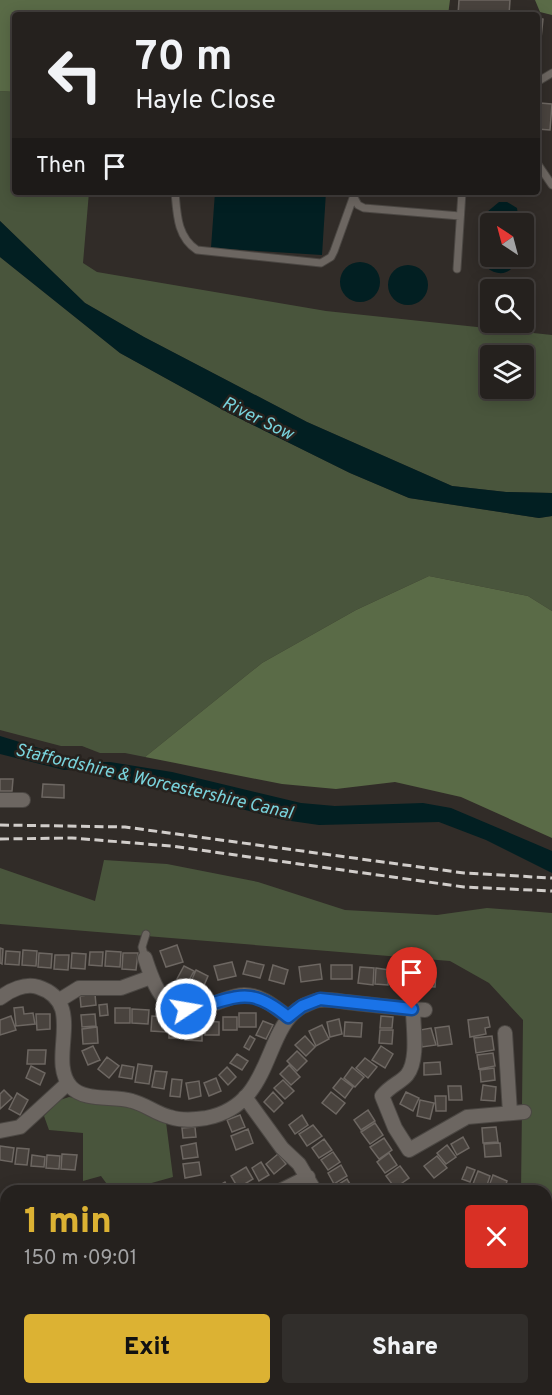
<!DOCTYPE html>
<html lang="en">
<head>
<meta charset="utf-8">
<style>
  body { margin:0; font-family:Overpass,sans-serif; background:#312e2b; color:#f1f3f6; height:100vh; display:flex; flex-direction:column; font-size:22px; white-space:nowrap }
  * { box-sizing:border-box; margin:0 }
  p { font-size:20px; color:#a3a3a4 }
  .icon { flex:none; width:33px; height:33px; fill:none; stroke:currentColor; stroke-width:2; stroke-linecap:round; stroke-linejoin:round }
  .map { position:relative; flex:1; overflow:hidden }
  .panel { position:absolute; left:0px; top:1185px; width:552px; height:210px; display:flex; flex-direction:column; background:#25211e; border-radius:18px 18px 0 0; box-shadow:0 3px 15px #0003,0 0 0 2px #423e3c }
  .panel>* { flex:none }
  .guide { position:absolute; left:12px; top:12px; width:528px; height:183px; border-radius:6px; box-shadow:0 3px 15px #0003,0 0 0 2px #423e3c; background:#25211e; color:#f1f3f6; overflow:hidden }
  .needle { width:39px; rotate:324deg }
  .buttons { position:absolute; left:480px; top:213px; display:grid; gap:12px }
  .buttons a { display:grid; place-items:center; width:54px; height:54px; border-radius:6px; background:#25211e; box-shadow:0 3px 15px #0003,0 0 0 2px #423e3c; font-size:30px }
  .pin { position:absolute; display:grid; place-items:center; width:51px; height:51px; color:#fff; margin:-62px -26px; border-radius:50% 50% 50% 0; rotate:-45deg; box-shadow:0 0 6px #0007 }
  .pin .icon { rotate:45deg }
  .me { position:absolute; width:66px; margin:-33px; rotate:78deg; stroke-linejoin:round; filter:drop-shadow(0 0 4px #0008) }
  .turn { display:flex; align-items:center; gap:21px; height:126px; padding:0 24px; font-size:27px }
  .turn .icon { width:78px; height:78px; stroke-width:2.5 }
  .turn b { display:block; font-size:42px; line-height:51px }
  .then { display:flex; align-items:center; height:57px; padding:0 24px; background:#0003; gap:12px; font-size:22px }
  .round { display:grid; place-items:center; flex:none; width:63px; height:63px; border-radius:6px; background:#312e2b }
  .summary { display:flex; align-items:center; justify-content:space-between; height:102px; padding:0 24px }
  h1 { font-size:36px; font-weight:800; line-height:45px; color:#dcb233 }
  .cta { display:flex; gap:12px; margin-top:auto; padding:12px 24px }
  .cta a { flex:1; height:69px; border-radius:6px; background:#dcb233; color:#111; font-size:24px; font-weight:800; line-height:69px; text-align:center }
  .cta a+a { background:#312e2b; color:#f1f3f6 }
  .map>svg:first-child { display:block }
</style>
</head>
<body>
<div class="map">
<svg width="552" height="1395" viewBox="0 0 552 1395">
  <rect width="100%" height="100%" fill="#312c28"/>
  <path fill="#49553c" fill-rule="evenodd" d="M 0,91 L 15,92 L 15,192 L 89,192 L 83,263 L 97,272 L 326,311 L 552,335 L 552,493 L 506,492 L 452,486 L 307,422 L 144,337 L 85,303 L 0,221 ZM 490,356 L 524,356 L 524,388 L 490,388 Z
    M 0,257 L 120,353 L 227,412 L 350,473 L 409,498 L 539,518 L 552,516 L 552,611 L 528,596 L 429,576 L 356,610 L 262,663 L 145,757 L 125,753 L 100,753 L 82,746 L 61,746 L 0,730 Z
    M 104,860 L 167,864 L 258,882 L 345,910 L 437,915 L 487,908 L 552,913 L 552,1234 L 546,1233 L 546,1191 L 521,1191 L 523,1020 L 489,983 L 450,961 L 0,924 L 0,868 L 95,901 Z
    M 69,1097 L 129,1107 L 166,1122 L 173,1177 L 148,1184 L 138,1191 L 112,1191 L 101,1176 L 83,1181 L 83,1133 L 49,1130 L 44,1116 L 60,1100 Z
    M 350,1389 L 504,1389 L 504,1395 L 351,1395 Z"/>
  <path fill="#5a6b47" d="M 0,0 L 450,0 L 448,15 L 15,15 L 15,92 L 0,91 Z
    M 535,0 L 552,0 L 552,15 L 540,12 Z
    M 429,576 L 528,596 L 552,611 L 552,838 L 461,797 L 395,782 L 336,789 L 282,784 L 145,757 L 262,663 L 356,610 Z"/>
  <path fill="#021f22" d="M 215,192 L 326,192 L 322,255 L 211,248 Z
    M 499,202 L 507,202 L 517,208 L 519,223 L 490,224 L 489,228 L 487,212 Z
    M 0,221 L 85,303 L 144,337 L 307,422 L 452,486 L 506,492 L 552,493 L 552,516 L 539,518 L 409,498 L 350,473 L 227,412 L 120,353 L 0,257 Z
    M 490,243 L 490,256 L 517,257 C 514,274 499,278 486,267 L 483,255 Z
    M340 282a20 20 0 1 1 40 0a20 20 0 1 1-40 0Z
    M388 285a20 20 0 1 1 40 0a20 20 0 1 1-40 0Z
    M 500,279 L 506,282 L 512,289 L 490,290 L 490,312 L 483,306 L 481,290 L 487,282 Z
    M 0,736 L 85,762 L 110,762 L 172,772 L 301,803 L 335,806 L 423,803 L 451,808 L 552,851 L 552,873 L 486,840 L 439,822 L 319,825 L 284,820 L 183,794 L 92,775 L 82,769 L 64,770 L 0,754 Z"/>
  <path fill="#49433e" stroke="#6d6762" stroke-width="1.5" d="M 459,0 L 510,0 L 509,15 L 458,15 Z
    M 537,18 L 543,19 L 540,48 L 537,48 Z
    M 540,103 L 552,104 L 550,130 L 537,129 L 537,107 Z
    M 0,779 L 13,779 L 12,791 L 0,791 Z
    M 43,784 L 64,785 L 64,798 L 42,797 Z
    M 177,945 L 183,962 L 166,967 L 160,951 Z
    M 0,948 L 3,949 L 2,964 L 0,963 Z
    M 23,950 L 37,951 L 36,966 L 22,965 Z
    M 6,951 L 20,952 L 19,965 L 5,964 Z
    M 106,951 L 121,952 L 120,967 L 105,966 Z
    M 90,952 L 103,952 L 102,966 L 89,965 Z
    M 39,953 L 52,954 L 51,968 L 38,967 Z
    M 72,953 L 86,954 L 85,969 L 71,968 Z
    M 123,953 L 138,953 L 136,970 L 122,969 Z
    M 55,955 L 69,955 L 68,970 L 54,969 Z
    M 247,961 L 264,965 L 260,978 L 243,974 Z
    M 232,962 L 236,976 L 218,980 L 214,966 Z
    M 320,964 L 322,979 L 301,982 L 299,967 Z
    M 273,965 L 288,970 L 284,984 L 269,980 Z
    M 331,965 L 352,965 L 352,979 L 331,979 Z
    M 184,966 L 194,971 L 187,984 L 177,979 Z
    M 360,967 L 374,968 L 373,985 L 358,983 Z
    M 376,968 L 389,970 L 388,985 L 375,984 Z
    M 392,969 L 405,970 L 404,986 L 390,984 Z
    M 196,970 L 208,976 L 202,990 L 190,984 Z
    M 408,971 L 420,972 L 418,987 L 406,986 Z
    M 423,972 L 436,973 L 435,987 L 421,986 Z
    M 95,994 L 96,1005 L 81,1007 L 80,996 Z
    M 107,1004 L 108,1015 L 100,1016 L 99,1005 Z
    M 23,1007 L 24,1014 L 33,1013 L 35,1024 L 16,1026 L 14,1008 Z
    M 115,1008 L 130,1008 L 130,1023 L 115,1023 Z
    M 132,1009 L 149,1010 L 148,1024 L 132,1023 Z
    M 239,1013 L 256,1013 L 256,1027 L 239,1027 Z
    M 36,1014 L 50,1014 L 50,1029 L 37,1030 Z
    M 95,1014 L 96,1026 L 82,1027 L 81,1015 Z
    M 11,1016 L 16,1030 L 0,1035 L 0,1020 Z
    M 152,1016 L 166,1017 L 166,1032 L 151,1031 Z
    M 381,1016 L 393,1017 L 392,1028 L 380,1028 Z
    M 223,1017 L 237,1017 L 237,1030 L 223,1030 Z
    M 488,1017 L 490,1027 L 485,1028 L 486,1034 L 470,1037 L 468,1020 Z
    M 339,1019 L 342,1034 L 330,1037 L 327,1022 Z
    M 205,1021 L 219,1022 L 219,1035 L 205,1035 Z
    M 263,1021 L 273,1025 L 266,1039 L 256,1035 Z
    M 345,1022 L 362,1023 L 361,1037 L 344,1036 Z
    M 193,1023 L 202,1024 L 202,1041 L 185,1040 L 185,1028 L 193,1028 Z
    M 169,1024 L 183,1025 L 183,1038 L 169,1038 Z
    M 322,1025 L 329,1039 L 316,1046 L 309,1031 Z
    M 449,1026 L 452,1044 L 438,1046 L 435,1028 Z
    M 97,1027 L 98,1043 L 83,1044 L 82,1029 Z
    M 431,1028 L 436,1045 L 422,1047 L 420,1030 Z
    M 380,1030 L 393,1030 L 392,1044 L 379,1043 Z
    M 250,1036 L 255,1039 L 249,1050 L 244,1047 Z
    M 305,1036 L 315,1047 L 306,1056 L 295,1045 Z
    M 492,1036 L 494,1050 L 476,1053 L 474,1038 Z
    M 93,1046 L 100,1060 L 88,1065 L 82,1051 Z
    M 381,1046 L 393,1054 L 385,1068 L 372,1060 Z
    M 28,1050 L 46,1050 L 45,1064 L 27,1064 Z
    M 297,1051 L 307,1061 L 297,1071 L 287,1061 Z
    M 493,1053 L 495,1066 L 479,1069 L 477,1055 Z
    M 237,1054 L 248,1061 L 242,1070 L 230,1063 Z
    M 107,1057 L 119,1066 L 109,1078 L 98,1069 Z
    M 365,1058 L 377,1067 L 368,1078 L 356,1068 Z
    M 440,1062 L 441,1074 L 424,1075 L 424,1063 Z
    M 138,1064 L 152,1066 L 149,1084 L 135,1082 Z
    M 122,1065 L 134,1067 L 132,1079 L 119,1077 Z
    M 289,1065 L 300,1077 L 291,1085 L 280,1074 Z
    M 31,1066 L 45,1073 L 40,1085 L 26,1078 Z
    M 227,1067 L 236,1077 L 228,1085 L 219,1075 Z
    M 352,1067 L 364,1077 L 355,1087 L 344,1078 Z
    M 494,1068 L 495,1080 L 481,1082 L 480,1070 Z
    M 155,1071 L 167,1072 L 164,1089 L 152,1087 Z
    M 216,1078 L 221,1091 L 209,1096 L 204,1083 Z
    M 341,1078 L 353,1087 L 345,1098 L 333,1088 Z
    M 172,1079 L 182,1080 L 180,1097 L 170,1096 Z
    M 283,1080 L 294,1091 L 285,1099 L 274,1088 Z
    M 199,1081 L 201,1096 L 189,1099 L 186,1083 Z
    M 483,1085 L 496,1087 L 495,1101 L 481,1100 Z
    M 448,1086 L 461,1086 L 462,1100 L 449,1100 Z
    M 4,1090 L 12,1098 L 0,1109 L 0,1094 Z
    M 273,1092 L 283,1103 L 274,1112 L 264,1102 Z
    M 331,1092 L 345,1103 L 336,1114 L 322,1103 Z
    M 406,1092 L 419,1098 L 413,1111 L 400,1104 Z
    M 17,1093 L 28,1100 L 20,1115 L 9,1109 Z
    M 435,1096 L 446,1096 L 446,1111 L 436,1111 Z
    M 420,1100 L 434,1103 L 430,1119 L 417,1116 Z
    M 368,1110 L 375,1121 L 361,1130 L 354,1120 Z
    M 240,1115 L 245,1127 L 232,1132 L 227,1120 Z
    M 302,1115 L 308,1125 L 295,1134 L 289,1125 Z
    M 375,1123 L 383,1135 L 370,1144 L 361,1132 Z
    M 313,1125 L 322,1136 L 307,1146 L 299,1134 Z
    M 195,1127 L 196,1137 L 183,1138 L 182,1128 Z
    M 496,1127 L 498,1142 L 483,1143 L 482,1128 Z
    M 248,1129 L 253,1143 L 236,1150 L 231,1136 Z
    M 463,1137 L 469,1148 L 457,1155 L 451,1144 Z
    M 384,1138 L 392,1150 L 379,1159 L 370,1147 Z
    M 324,1139 L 332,1150 L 319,1158 L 312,1148 Z
    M 196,1143 L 198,1157 L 183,1159 L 181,1146 Z
    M 500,1143 L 501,1156 L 485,1157 L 484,1144 Z
    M 447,1145 L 456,1157 L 446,1164 L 437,1153 Z
    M 0,1146 L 14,1148 L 12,1162 L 0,1160 Z
    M 17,1148 L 29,1149 L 27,1165 L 15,1164 Z
    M 333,1152 L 340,1162 L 328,1170 L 321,1160 Z
    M 389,1153 L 397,1165 L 385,1173 L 377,1162 Z
    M 62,1154 L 77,1155 L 75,1170 L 61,1169 Z
    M 278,1154 L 286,1164 L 274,1174 L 266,1164 Z
    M 32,1155 L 45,1157 L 44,1167 L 31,1166 Z
    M 47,1155 L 60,1156 L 59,1169 L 46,1168 Z
    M 437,1156 L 447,1168 L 434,1178 L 424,1166 Z
    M 199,1162 L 201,1175 L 185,1178 L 183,1164 Z
    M 261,1162 L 269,1175 L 259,1181 L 252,1168 Z
    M 341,1165 L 347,1176 L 334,1184 L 328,1173 Z
    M 400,1166 L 409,1178 L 395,1188 L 386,1176 Z
    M 246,1167 L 253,1179 L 238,1188 L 231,1176 Z
    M 467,1167 L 475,1170 L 470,1182 L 462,1179 Z
    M 478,1171 L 490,1176 L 486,1188 L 473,1184 Z
    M 493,1175 L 507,1181 L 504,1191 L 488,1189 Z
    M 347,1179 L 354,1191 L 337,1191 L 334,1187 Z
    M 225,1182 L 230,1191 L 210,1191 Z
    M 442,1185 L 447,1191 L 434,1191 Z
    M 0,1217 L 6,1217 L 6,1232 L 0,1232 Z
    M 546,1257 L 552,1257 L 552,1273 L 546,1272 Z
    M 2,1294 L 6,1299 L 6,1312 L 0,1317 Z
    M 546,1348 L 552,1348 L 552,1361 L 546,1361 Z
    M 5,1377 L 6,1389 L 12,1389 L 7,1395 L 0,1395 L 0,1384 Z
    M 91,1389 L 108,1389 L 103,1395 L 91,1395 L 88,1392 Z
    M 283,1389 L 298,1389 L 299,1395 L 285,1395 Z"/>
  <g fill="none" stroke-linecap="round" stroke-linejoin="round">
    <g stroke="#4b4743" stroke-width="9">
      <path id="service" d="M 537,82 L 552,73
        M 537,163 L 552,185
        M 175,192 C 177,214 177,237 197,250 L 321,263 L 331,257 L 334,251 L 353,198
        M 351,192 L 358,205 L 364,208 L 460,216
        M 457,269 L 462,192
        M 145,958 L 142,947 L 146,934"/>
    </g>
    <g stroke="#4b4743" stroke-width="16">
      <path id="minor" d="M 0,800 L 23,800
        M 145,958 C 159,1001 169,1018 216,1003 C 224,1000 235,995 243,995 C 260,994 275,1007 288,1017
        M 0,998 C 10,990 25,983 38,987 C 88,1003 46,1059 71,1087 C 85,1102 114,1095 132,1101 C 145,1104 156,1114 170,1117 C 182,1121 193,1120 206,1118 C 275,1105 262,1028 303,1006 C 308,1004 315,1000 320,1000 C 329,999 339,1001 347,1002 C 373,1005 399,1008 425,1010
        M 58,1001 L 79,988 L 121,988 L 151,977
        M 413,1009 C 413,1027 419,1060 407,1075 C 400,1083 391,1085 382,1096 L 395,1128 L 409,1150 L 467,1117 L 524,1112
        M 505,1033 L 510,1113
        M 245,1097 L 282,1148 L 299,1164 L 315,1191
        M 0,1131 L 20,1127 L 68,1083
        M 280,1191 L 308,1177
        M 546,1240 L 552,1241
        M 0,1277 L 6,1278
        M 546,1386 L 552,1386
        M 252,1389 L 255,1395
        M 49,1395 L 56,1389"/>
    </g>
    <use href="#service" stroke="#6c6661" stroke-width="7"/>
    <use href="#minor" stroke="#6c6661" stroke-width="14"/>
    <path stroke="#d1cdca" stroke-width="3" stroke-dasharray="9 4.5" stroke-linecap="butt" d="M 0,825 L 125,827 L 464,873 L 552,878
      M 0,839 L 72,838 L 171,846 L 464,887 L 552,891"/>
  </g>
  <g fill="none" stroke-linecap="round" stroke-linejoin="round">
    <g stroke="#114b97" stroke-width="15">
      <path id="route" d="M 186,1009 C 234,1002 245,981 288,1017 L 302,1006 L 320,999 L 412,1009"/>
    </g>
    <use href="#route" stroke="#1a73e8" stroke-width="10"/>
  </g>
  <g text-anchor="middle" stroke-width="5" stroke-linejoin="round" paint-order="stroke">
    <g font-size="18" font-style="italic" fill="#79d3dc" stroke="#27221e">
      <text transform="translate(258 418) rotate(26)" y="6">River Sow</text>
      <text transform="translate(154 781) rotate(13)" y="6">Staffordshire &amp; Worcestershire Canal</text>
    </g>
  </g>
</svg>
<div class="buttons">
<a><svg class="needle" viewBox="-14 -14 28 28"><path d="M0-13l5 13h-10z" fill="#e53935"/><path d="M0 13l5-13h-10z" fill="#a3a3a4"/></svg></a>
<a><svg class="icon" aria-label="search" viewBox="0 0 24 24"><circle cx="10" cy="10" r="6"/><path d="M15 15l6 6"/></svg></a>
<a><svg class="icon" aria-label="layers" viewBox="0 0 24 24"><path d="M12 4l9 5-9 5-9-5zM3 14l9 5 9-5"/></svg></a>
</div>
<div class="pin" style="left:412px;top:1009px;background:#d93025"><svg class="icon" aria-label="arrive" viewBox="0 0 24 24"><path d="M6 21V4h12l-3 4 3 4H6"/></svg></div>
<svg class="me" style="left:186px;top:1009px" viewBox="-20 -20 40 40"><circle r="17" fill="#1a73e8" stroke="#fff" stroke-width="3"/><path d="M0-11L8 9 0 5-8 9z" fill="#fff"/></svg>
<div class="guide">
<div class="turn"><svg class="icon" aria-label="left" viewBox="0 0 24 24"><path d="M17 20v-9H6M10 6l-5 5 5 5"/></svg><div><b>70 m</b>Hayle Close</div></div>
<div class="then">Then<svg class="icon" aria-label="arrive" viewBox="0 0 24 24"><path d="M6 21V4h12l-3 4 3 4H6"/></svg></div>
</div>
<section class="panel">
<div class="summary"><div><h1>1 min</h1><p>150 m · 09:01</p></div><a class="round" style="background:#d93025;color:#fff"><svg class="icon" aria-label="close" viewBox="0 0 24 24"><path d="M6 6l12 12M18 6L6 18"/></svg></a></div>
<div class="cta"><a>Exit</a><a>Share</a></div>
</section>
</div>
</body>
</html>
